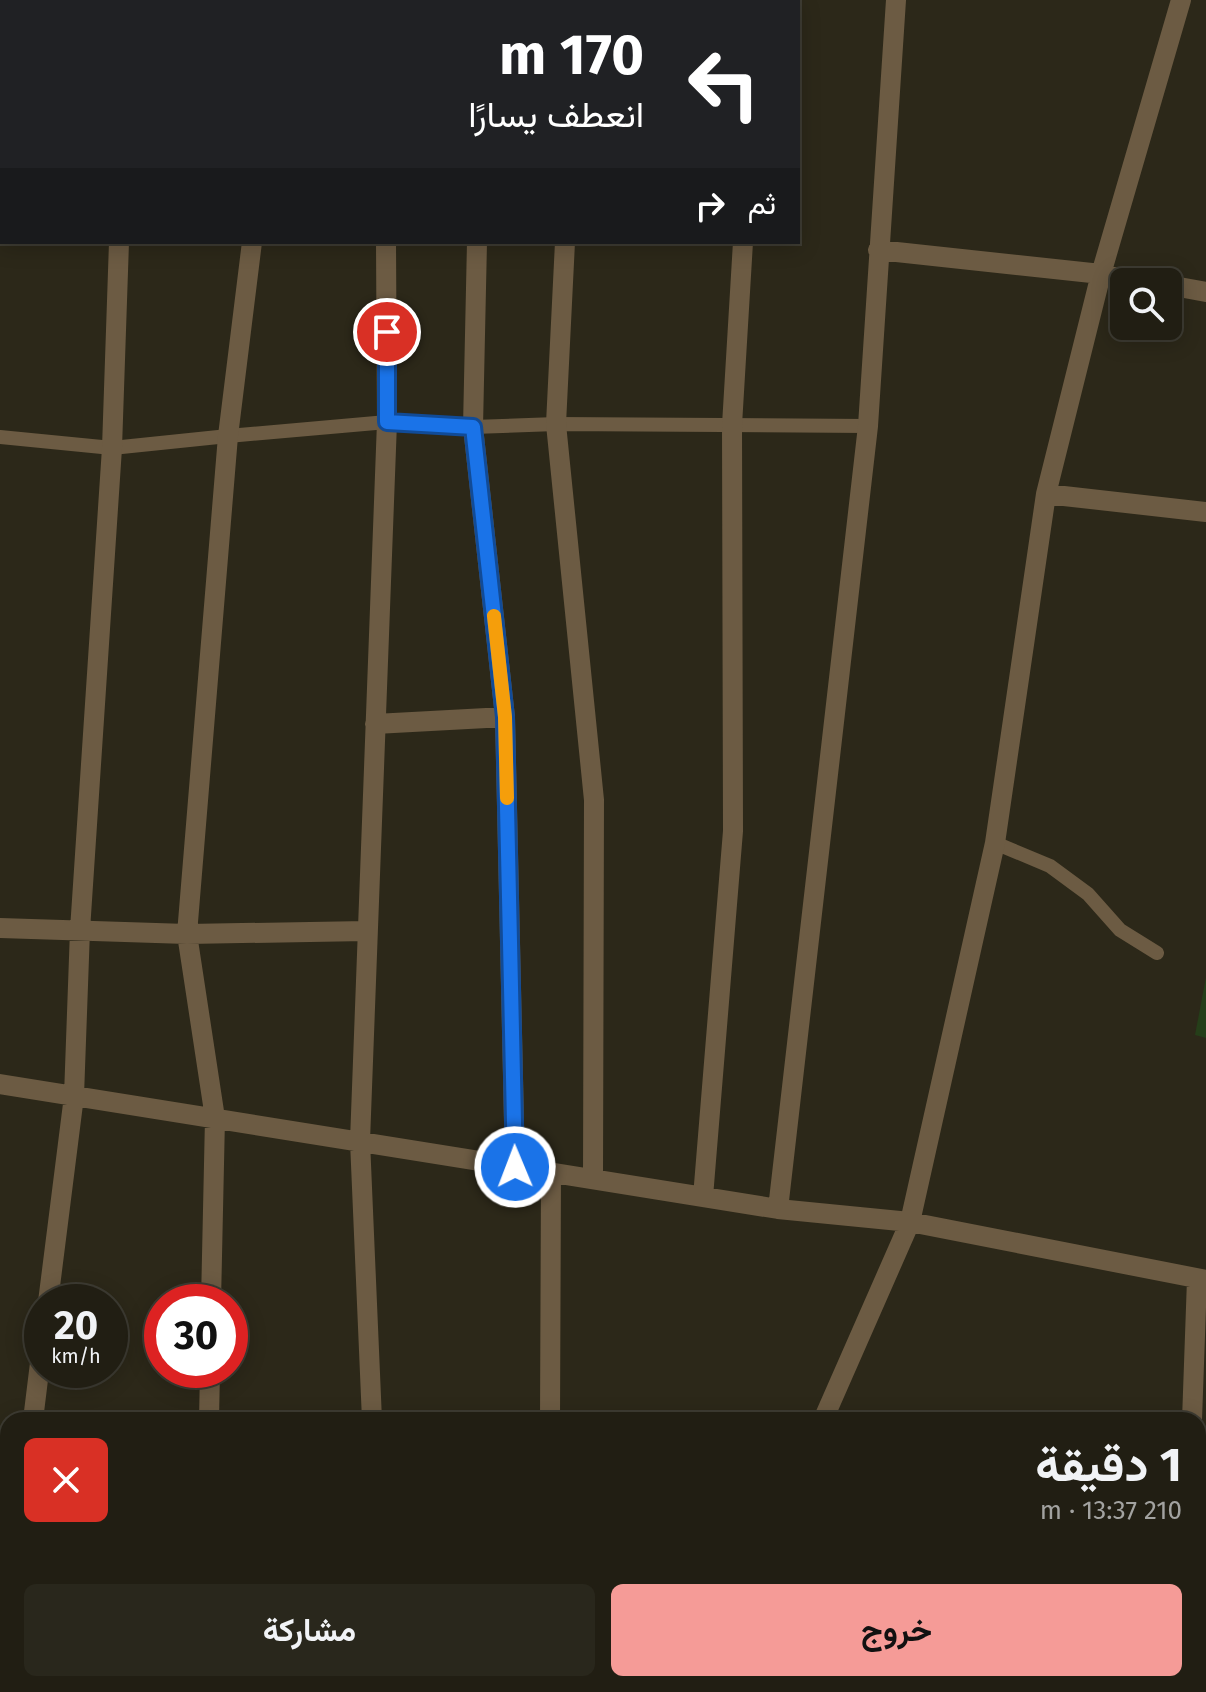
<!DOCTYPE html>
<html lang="ar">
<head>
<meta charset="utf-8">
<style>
  body { margin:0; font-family:"Fira Sans",Vazirmatn,sans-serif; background:#29271c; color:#f1f3f6; direction:rtl; height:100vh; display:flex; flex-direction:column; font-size:30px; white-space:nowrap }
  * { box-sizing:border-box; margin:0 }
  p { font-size:26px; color:#a2a2a0 }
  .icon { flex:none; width:44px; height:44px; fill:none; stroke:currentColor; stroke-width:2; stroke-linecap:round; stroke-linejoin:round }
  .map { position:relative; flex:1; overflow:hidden; direction:ltr }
  .sheet { position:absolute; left:0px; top:1412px; width:1206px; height:280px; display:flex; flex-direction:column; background:#211e13; border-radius:24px 24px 0 0; box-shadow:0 4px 20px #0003,0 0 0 2px #3e3c33; direction:rtl }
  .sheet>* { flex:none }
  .banner { position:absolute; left:0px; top:0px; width:800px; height:244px; box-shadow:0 4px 20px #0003,0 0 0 2px #3e3c33; direction:rtl; background:#202124; color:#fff; overflow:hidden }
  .controls { position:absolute; left:1110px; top:268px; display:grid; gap:16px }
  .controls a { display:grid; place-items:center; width:72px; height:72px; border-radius:12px; background:#211e13; box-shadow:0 4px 20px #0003,0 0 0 2px #3e3c33; font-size:40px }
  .speed { position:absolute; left:24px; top:1284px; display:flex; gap:16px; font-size:40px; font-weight:700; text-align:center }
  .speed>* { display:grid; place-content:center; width:104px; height:104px; border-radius:50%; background:#211e13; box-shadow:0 4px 20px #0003,0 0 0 2px #3e3c33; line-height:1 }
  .speed small { font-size:20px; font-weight:400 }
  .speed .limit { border:12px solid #d22; background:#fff; color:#111 }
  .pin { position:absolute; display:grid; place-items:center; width:68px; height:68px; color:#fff; margin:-34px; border:4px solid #fff; border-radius:50%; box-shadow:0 2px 8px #0007 }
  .me { position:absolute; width:88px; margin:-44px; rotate:359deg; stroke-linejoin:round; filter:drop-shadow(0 0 6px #0008) }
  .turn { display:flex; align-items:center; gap:28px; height:168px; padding:0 24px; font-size:36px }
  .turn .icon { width:104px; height:104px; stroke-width:2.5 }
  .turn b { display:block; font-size:56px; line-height:68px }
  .then { display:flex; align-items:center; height:76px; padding:0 24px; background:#0003; gap:16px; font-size:30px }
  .round { display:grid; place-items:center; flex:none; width:84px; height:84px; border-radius:12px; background:#29271c }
  .summary { display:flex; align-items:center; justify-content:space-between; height:136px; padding:0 24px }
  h1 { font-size:48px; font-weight:700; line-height:60px }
  .primary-button { display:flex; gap:16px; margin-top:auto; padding:16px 24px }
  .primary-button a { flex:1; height:92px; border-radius:12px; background:#f59b97; color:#111; font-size:32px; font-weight:700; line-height:92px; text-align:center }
  .primary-button a+a { background:#29271c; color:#f1f3f6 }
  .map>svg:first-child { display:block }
</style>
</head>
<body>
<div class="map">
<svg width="1206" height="1692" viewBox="0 0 1206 1692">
  <rect width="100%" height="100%" fill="#2c2819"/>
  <path fill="#253e19" d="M 1206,977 L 1206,1038 L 1195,1035 Z"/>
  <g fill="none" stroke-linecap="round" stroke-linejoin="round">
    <path stroke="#6c5b43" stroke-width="14" d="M 0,437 L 112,448 L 228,436 L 387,422 L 473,427 L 556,424 L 868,426
      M 995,843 L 1050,866 L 1088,894 L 1120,930 L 1157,953"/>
    <path stroke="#6c5b43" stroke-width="20" d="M 23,2 L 23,0
      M 133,2 L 133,0
      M 281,2 L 281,0
      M 386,2 L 387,0
      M 497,2 L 498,0
      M 597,2 L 598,0
      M 775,2 L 775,0
      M 0,127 L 2,116
      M 477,242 L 473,427 L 505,717 L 515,1167
      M 565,242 L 556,424 L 594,800 L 593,1179
      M 878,250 L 1101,274 L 1148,282
      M 1168,285 L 1206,292
      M 1046,494 L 1206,512
      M 375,724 L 505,717
      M 0,928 L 187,934 L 366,931
      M 0,1084 L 778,1209 L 910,1222 L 1206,1280
      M 703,1197 L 733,831 L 732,425 L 743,242
      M 778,1209 L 868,426 L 896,0
      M 48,1302 L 74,1096 L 80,930 L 112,448 L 119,242
      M 211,1302 L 215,1118 L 187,934 L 228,436 L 252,242
      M 33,1420 L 42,1347
      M 209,1420 L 210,1370
      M 372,1420 L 360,1141 L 387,422 L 386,242
      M 550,1420 L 551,1173
      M 823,1420 L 910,1222 L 995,843 L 1046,494 L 1101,274 L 1181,0
      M 1192,1420 L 1197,1279
      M 1198,1549 L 1206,1550
      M 0,1578 L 8,1579
      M 1198,1648 L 1206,1650
      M 3,1692 L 8,1629
      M 193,1692 L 194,1684
      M 377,1692 L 378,1684
      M 542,1692 L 543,1684
      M 763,1692 L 763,1684
      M 1182,1692 L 1183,1684"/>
  </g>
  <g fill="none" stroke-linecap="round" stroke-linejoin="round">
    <g stroke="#114b97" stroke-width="20">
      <path id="route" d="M 387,332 L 387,422 L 473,427 L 505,717 L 515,1167"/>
    </g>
    <use href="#route" stroke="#1a73e8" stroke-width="14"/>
    <path stroke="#f59e0b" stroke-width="14" d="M 494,616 L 505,717 L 507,798"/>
  </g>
</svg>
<div class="controls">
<a><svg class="icon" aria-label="search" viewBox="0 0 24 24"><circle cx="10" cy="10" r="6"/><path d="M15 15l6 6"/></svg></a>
</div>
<div class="speed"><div>20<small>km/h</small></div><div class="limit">30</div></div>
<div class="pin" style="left:387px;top:332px;background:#d93025"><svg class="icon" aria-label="arrive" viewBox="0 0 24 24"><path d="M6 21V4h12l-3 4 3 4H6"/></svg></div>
<svg class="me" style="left:515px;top:1167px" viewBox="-20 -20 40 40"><circle r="17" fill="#1a73e8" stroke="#fff" stroke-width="3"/><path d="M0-11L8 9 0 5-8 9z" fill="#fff"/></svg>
<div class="banner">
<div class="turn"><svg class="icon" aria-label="left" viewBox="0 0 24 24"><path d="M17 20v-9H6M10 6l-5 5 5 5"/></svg><div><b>170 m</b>انعطف يسارًا</div></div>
<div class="then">ثم<svg class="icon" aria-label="right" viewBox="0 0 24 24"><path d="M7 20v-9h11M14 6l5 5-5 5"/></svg></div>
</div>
<section class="sheet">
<div class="summary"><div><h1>1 دقيقة</h1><p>210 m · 13:37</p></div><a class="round" style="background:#d93025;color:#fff"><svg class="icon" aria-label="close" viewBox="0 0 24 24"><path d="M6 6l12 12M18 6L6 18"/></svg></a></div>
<div class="primary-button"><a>خروج</a><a>مشاركة</a></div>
</section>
</div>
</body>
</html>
